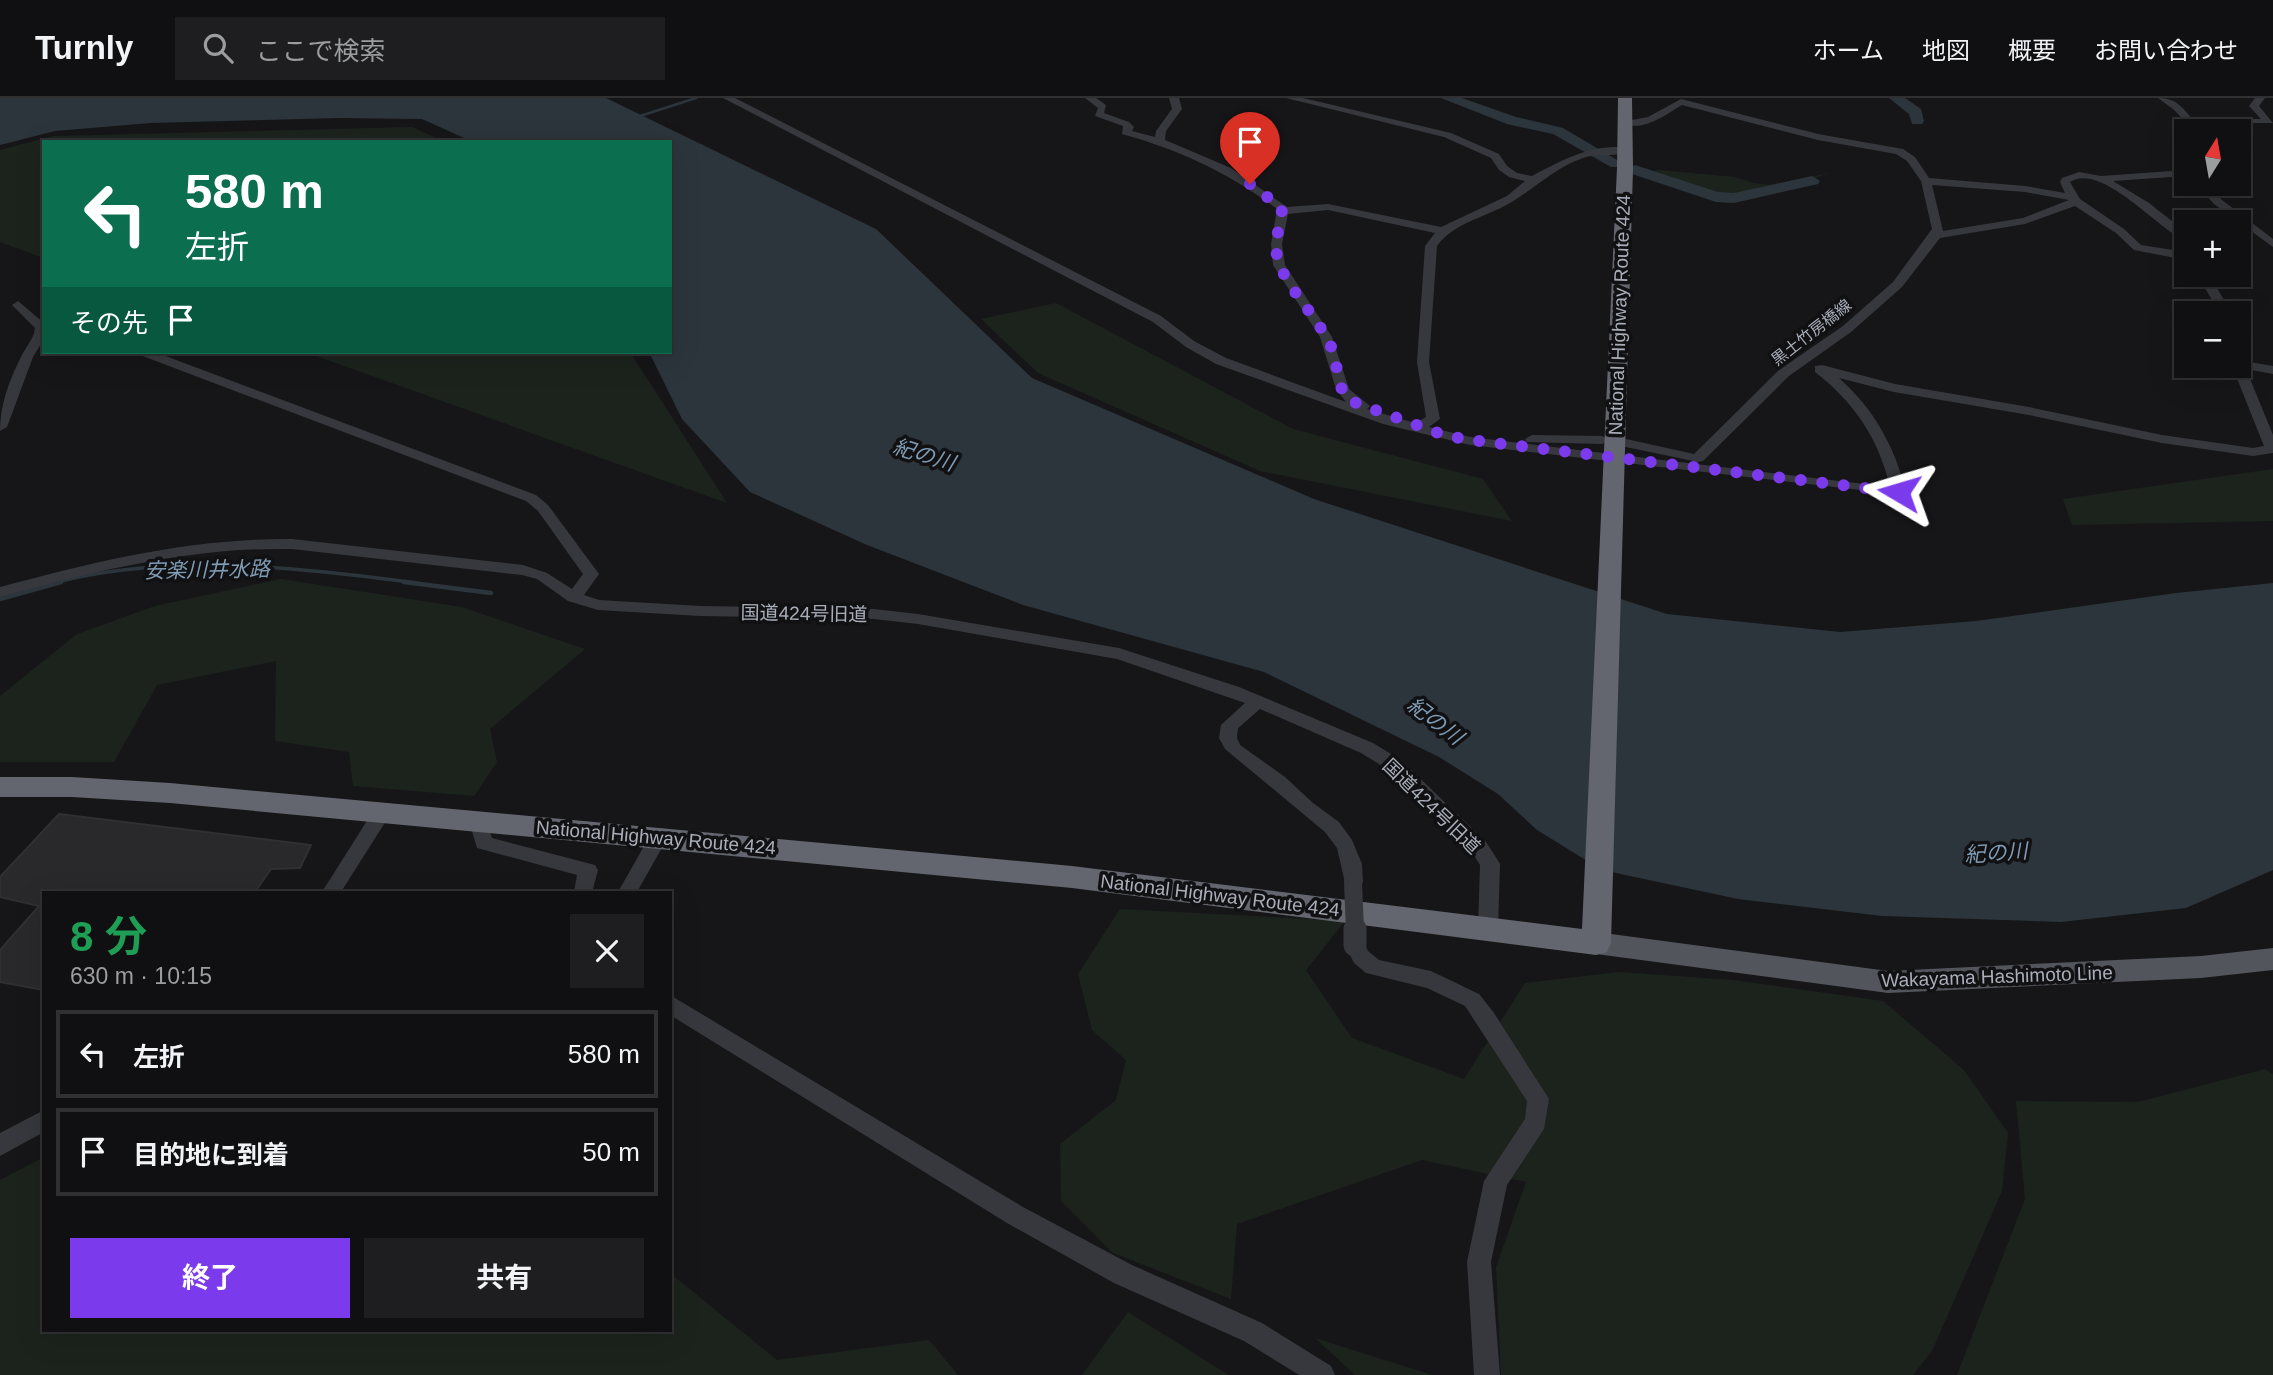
<!DOCTYPE html>
<html lang="ja">
<head>
<meta charset="utf-8">
<style>
  body { margin:0; font-family:Arial,"Noto Sans JP",sans-serif; background:#1e1e20; color:#f1f3f6; height:100vh; display:flex; flex-direction:column; font-size:26px; white-space:nowrap }
  * { box-sizing:border-box; margin:0 }
  p { font-size:23px; color:#9c9d9f }
  .icon { flex:none; width:38px; height:38px; fill:none; stroke:currentColor; stroke-width:2; stroke-linecap:round; stroke-linejoin:round }
  .map { position:relative; flex:1; overflow:hidden }
  .drawer { position:absolute; left:42px; top:793px; width:630px; height:441px; display:flex; flex-direction:column; background:#101012; border-radius:0px; box-shadow:0 7px 28px #0002,0 0 0 2px #303032 }
  .drawer>* { flex:none }
  .hud { position:absolute; left:42px; top:42px; width:630px; height:214px; border-radius:0px; box-shadow:0 7px 28px #0002,0 0 0 2px #303032; background:#0b6e4f; color:#fff; overflow:hidden }
  .needle { width:46px; rotate:11deg }
  .buttons { position:absolute; left:2174px; top:21px; display:grid; gap:14px }
  .buttons a { display:grid; place-items:center; width:77px; height:77px; border-radius:0px; background:#101012; box-shadow:0 7px 28px #0002,0 0 0 2px #303032; font-size:35px }
  .pin { position:absolute; display:grid; place-items:center; width:60px; height:60px; color:#fff; margin:-72px -30px; border-radius:50% 50% 50% 0; rotate:-45deg; box-shadow:0 0 7px #0007 }
  .pin .icon { rotate:45deg }
  .me { position:absolute; width:77px; margin:-38px; rotate:277deg; stroke-linejoin:round; filter:drop-shadow(0 0 5px #0008) }
  .turn { display:flex; align-items:center; gap:24px; height:147px; padding:0 28px; font-size:32px }
  .turn .icon { width:91px; height:91px; stroke-width:2.5 }
  .turn b { display:block; font-size:49px; line-height:60px }
  .then { display:flex; align-items:center; height:66px; padding:0 28px; background:#0003; gap:14px; font-size:26px }
  .round { display:grid; place-items:center; flex:none; width:74px; height:74px; border-radius:0px; background:#1e1e20 }
  .summary { display:flex; align-items:center; justify-content:space-between; height:119px; padding:0 28px }
  h1 { font-size:42px; font-weight:700; line-height:52px; color:#1e9e55 }
  .primary-button { display:flex; gap:14px; margin-top:auto; padding:14px 28px }
  .primary-button a { flex:1; height:80px; border-radius:0px; background:#7c3aed; color:#fff; font-size:28px; font-weight:700; line-height:80px; text-align:center }
  .primary-button a+a { background:#1e1e20; color:#f1f3f6 }
  ul { padding:0; list-style:none }
  li { display:flex; align-items:center; gap:21px; height:88px; margin:0 14px 10px; padding:0 14px; border:4px solid #303032; border-radius:0px }
  li div { flex:1 }
  li b { display:block; font-size:26px }
  li em { font-style:normal }
  header { display:flex; align-items:center; gap:42px; box-sizing:border-box; height:98px; padding:0 35px; background:#101012; border-bottom:2px solid #303032 }
  header strong { font-size:33px }
  nav { display:flex; gap:38px; margin-inline-start:auto; font-size:24px }
  .search { width:490px; height:63px; background:#1e1e20; display:flex; align-items:center; gap:18px; box-sizing:border-box; padding:0 24px; border-radius:0px; color:#9c9d9f; font-size:26px }
  .map>svg:first-child { display:block }
</style>
</head>
<body>
<header>
<strong>Turnly</strong>
<div class="search"><svg class="icon" aria-label="search" viewBox="0 0 24 24"><circle cx="10" cy="10" r="6"/><path d="M15 15l6 6"/></svg>ここで検索</div>
<nav><a>ホーム</a><a>地図</a><a>概要</a><a>お問い合わせ</a></nav>
</header>
<div class="map">
<svg width="2273" height="1277" viewBox="0 0 2273 1277">
  <rect width="100%" height="100%" fill="#161618"/>
  <path fill="#1c231d" d="M 412,29 L 445,44 L 44,44 L 44,160 L 0,144 L 0,52 L 53,38 Z
    M 1658,72 L 1735,79 L 1753,85 L 1769,87 L 1829,75 C 1800,86 1746,101 1716,96 C 1693,93 1669,82 1647,75 Z
    M 1056,205 L 1293,331 L 1483,381 L 1512,423 L 1260,373 L 1038,275 L 981,221 Z
    M 305,254 L 630,254 L 727,405 Z
    M 2273,371 L 2273,423 L 2072,427 L 2063,401 Z
    M 281,481 L 462,509 L 585,551 L 490,631 L 497,664 L 474,698 L 353,688 L 349,654 L 275,643 L 276,563 L 157,587 L 114,664 L 0,664 L 0,598 L 77,536 L 155,508 Z
    M 1120,811 L 1345,823 L 1306,872 L 1352,940 L 1464,981 L 1525,885 L 1619,874 L 1733,882 L 1883,903 L 1964,972 L 2008,1035 L 2002,1093 L 1932,1253 L 1913,1277 L 1501,1277 L 1496,1169 L 1526,1084 L 1422,1062 L 1237,1126 L 1231,1201 L 1113,1155 L 1061,1103 L 1060,1046 L 1116,1002 L 1126,962 L 1092,932 L 1078,876 Z
    M 2265,971 L 2273,976 L 2273,1277 L 1957,1277 L 2025,1101 L 2016,1003 L 2138,1004 Z
    M 44,1059 L 44,1232 L 670,1232 L 670,1175 L 777,1262 L 929,1242 L 958,1277 L 0,1277 L 0,1082 Z
    M 1128,1214 L 1229,1277 L 1082,1277 Z
    M 1315,1240 L 1432,1277 L 1355,1277 Z"/>
  <path fill="#2c353c" d="M 0,0 L 606,0 L 876,131 L 1032,280 L 1314,401 L 1667,516 L 1840,534 L 1976,523 L 2176,495 L 2273,485 L 2273,772 L 2186,810 L 2061,824 L 1882,818 L 1738,801 L 1602,772 L 1537,732 L 1498,696 L 1439,659 L 1264,574 L 1023,507 L 867,447 L 750,394 L 682,321 L 649,254 L 670,254 L 670,44 L 473,44 L 422,21 L 338,20 L 151,25 L 55,33 L 0,47 Z"/>
  <g fill="none" stroke-linecap="round" stroke-linejoin="round">
    <path stroke="#2c353c" stroke-width="2.5" d="M 637,19 L 696,0"/>
    <path stroke="#2c353c" stroke-width="3.5" d="M 54,485 C 170,454 300,470 417,485"/>
    <path stroke="#2c353c" stroke-width="4.5" d="M 404,484 L 491,495
      M 0,501 L 61,484"/>
    <path fill="#2c353c" fill-rule="evenodd" d="M 1441,0 L 1462,0 L 1516,19 L 1563,30 L 1624,66 L 1621,69 L 1611,69 L 1553,36 L 1507,26 Z
      M 1889,0 L 1905,0 L 1921,11 L 1924,23 L 1922,26 L 1912,26 L 1909,16 Z
      M 1635,67 L 1718,94 L 1734,95 L 1812,78 L 1820,83 L 1818,86 L 1734,105 L 1716,104 L 1629,75 L 1627,72 Z"/>
  </g>
  <path fill="#29292c" stroke="#303034" stroke-width="2" d="M 59,716 L 311,747 L 300,770 L 271,771 L 255,794 L 44,794 L 44,892 L 0,884 L 0,852 L 39,808 L 0,799 L 0,779 Z"/>
  <g fill="none" stroke-linecap="round" stroke-linejoin="round">
    <path fill="#37383d" fill-rule="evenodd" d="M 723,0 L 735,0 L 1161,218 L 1194,243 L 1226,260 L 1346,304 L 1336,291 L 1320,239 L 1273,167 L 1271,146 L 1277,111 C 1229,75 1180,52 1122,36 L 1123,28 L 1095,18 L 1098,10 L 1085,0 L 1096,0 L 1106,7 L 1104,15 L 1129,24 L 1134,29 L 1132,33 L 1155,39 L 1156,33 L 1172,11 L 1169,0 L 1179,0 L 1182,11 L 1166,33 L 1165,42 L 1231,70 L 1287,109 L 1328,106 L 1441,129 L 1507,98 L 1525,83 L 1509,79 L 1499,72 L 1491,60 L 1444,39 L 1286,0 L 1303,0 L 1451,35 L 1499,56 L 1507,68 L 1517,75 L 1532,78 C 1563,62 1592,45 1629,50 L 1630,52 C 1618,60 1597,55 1583,60 C 1557,69 1537,88 1515,102 C 1489,119 1455,123 1437,148 L 1429,264 L 1440,321 L 1429,329 L 1470,339 L 1890,389 C 1879,341 1854,304 1815,274 L 1815,268 L 1822,267 L 1895,286 L 2029,309 L 2162,337 L 2253,350 L 2264,348 L 2232,268 L 2238,268 L 2238,262 L 2273,268 L 2273,276 L 2246,271 L 2273,337 L 2273,355 L 2253,358 L 2162,345 L 2029,317 L 1894,294 L 1839,280 C 1874,311 1895,349 1906,394 L 1904,397 L 1470,347 L 1383,326 L 1216,266 L 1186,249 L 1153,224 ZM 1328,112 L 1435,135 L 1425,148 L 1417,264 L 1426,319 L 1415,325 L 1367,311 L 1370,308 L 1349,291 L 1332,239 L 1285,167 L 1282,146 L 1288,116 Z
      M 2158,0 C 2175,0 2182,8 2192,21 L 2261,21 L 2249,8 L 2255,0 L 2265,0 L 2259,8 L 2273,25 L 2199,25 L 2195,26 L 2196,33 L 2186,33 C 2184,16 2171,10 2158,0 Z
      M 1681,1 L 1818,36 L 1903,51 L 1915,59 L 1929,80 L 2025,88 L 2065,95 L 2060,84 L 2062,80 L 2079,74 L 2101,78 L 2186,72 L 2186,78 L 2113,83 L 2149,105 L 2186,134 L 2186,143 C 2158,132 2102,64 2070,84 L 2080,101 L 2124,131 L 2141,147 L 2180,153 L 2186,155 L 2186,162 L 2134,152 L 2116,135 L 2075,108 L 2025,126 L 1940,140 L 1902,189 L 1851,234 L 1789,278 L 1703,363 L 1698,364 L 1621,348 L 1621,342 L 1626,341 L 1694,356 L 1779,272 L 1843,228 L 1893,184 L 1932,131 L 1921,83 L 1907,63 L 1896,56 L 1818,42 L 1682,7 C 1665,17 1641,36 1621,24 L 1648,19 ZM 1932,87 L 2025,94 L 2069,102 L 2023,120 L 1943,133 Z
      M 2196,86 L 2207,86 L 2222,102 L 2273,141 L 2273,149 L 2214,106 Z
      M 2197,177 L 2209,177 L 2232,215 L 2220,215 Z
      M 18,203 L 44,225 L 44,241 L 33,259 L 7,329 L 0,333 C 0,307 9,283 21,259 C 25,250 34,241 35,230 L 12,207 Z
      M 138,254 L 155,254 L 536,397 L 548,407 L 599,476 L 584,497 L 599,502 L 700,508 L 874,511 L 918,516 L 1119,550 L 1239,589 L 1373,645 L 1401,662 L 1486,744 L 1497,761 L 1500,766 L 1498,831 L 1495,837 L 1488,839 L 1481,837 L 1478,831 L 1480,767 L 1472,754 L 1389,672 L 1361,655 L 1260,611 L 1238,630 L 1237,640 L 1240,647 L 1285,679 L 1313,705 L 1339,724 L 1352,742 L 1362,766 L 1363,784 L 1360,789 L 1353,792 L 1346,789 L 1337,750 L 1325,734 L 1225,651 L 1219,640 L 1221,627 L 1245,605 L 1117,561 L 918,526 L 874,521 L 700,518 L 598,512 L 568,503 L 537,481 L 522,477 L 292,451 C 191,449 97,473 0,499 L 0,489 C 97,463 191,440 292,441 L 523,467 L 547,475 L 572,491 L 583,476 L 538,413 L 526,403 L 140,257 Z
      M 1532,337 L 1602,338 L 1609,342 L 1602,346 L 1527,344 L 1525,341 Z
      M 382,708 L 389,710 L 391,715 L 341,794 L 322,794 L 375,710 Z
      M 478,716 L 485,718 L 492,740 L 595,767 L 598,772 L 592,794 L 574,794 L 577,777 L 477,750 L 469,723 L 471,718 Z
      M 659,732 L 666,734 L 668,739 L 637,794 L 618,794 L 652,734 Z
      M 1355,839 L 1362,841 L 1368,853 L 1379,862 L 1431,873 L 1479,896 L 1494,915 L 1549,1001 L 1544,1031 L 1507,1087 L 1491,1164 L 1500,1277 L 1474,1277 L 1467,1164 L 1484,1083 L 1525,1021 L 1527,1003 L 1465,908 L 1427,890 L 1366,875 L 1354,865 L 1345,847 L 1348,841 Z
      M 670,897 L 1023,1109 L 1132,1167 L 1262,1225 L 1331,1268 L 1335,1277 L 1299,1277 L 1244,1243 L 1114,1185 L 1007,1125 L 670,917 Z
      M 44,1012 L 44,1034 L 0,1058 L 0,1035 Z"/>
    <path fill="#53555c" fill-rule="evenodd" d="M 1596,834 L 1888,873 L 2201,858 L 2273,850 L 2273,872 L 2201,880 L 1888,895 L 1596,856 L 1587,853 L 1583,845 L 1587,837 Z"/>
    <path fill="#63666e" fill-rule="evenodd" d="M 1618,0 L 1632,0 L 1633,70 L 1611,845 L 1607,854 L 1596,857 L 1072,790 L 170,705 L 72,699 L 0,699 L 0,679 L 72,679 L 170,685 L 1072,768 L 1582,831 L 1617,70 Z"/>
    <path stroke="#37383d" stroke-width="18" d="M 1353,784 L 1355,833"/>
    <path stroke="#37383d" stroke-width="23" d="M 1355,831 L 1355,847"/>
  </g>
  <g fill="none" stroke-linecap="round" stroke-linejoin="round">
    <path stroke="#7c3aed" stroke-width="12" stroke-dasharray="0 21.6" d="M 1250,86 L 1282,110 C 1281,126 1274,141 1277,158 C 1282,186 1320,220 1332,251 C 1338,268 1337,288 1348,302 L 1444,337 L 1470,342 L 1899,394"/>
  </g>
  <g text-anchor="middle" stroke-width="7" stroke-linejoin="round" paint-order="stroke">
    <g font-size="16" fill="#a8adb8" stroke="#111113">
      <text transform="translate(1811 234) rotate(-38)" y="6">黒土竹房橋線</text>
    </g>
    <g font-size="19" fill="#a8adb8" stroke="#111113">
      <text transform="translate(1619 217) rotate(-88)" y="7">National Highway Route 424</text>
      <text transform="translate(804 515) rotate(1)" y="7">国道424号旧道</text>
      <text transform="translate(1432 708) rotate(44)" y="7">国道424号旧道</text>
      <text transform="translate(656 739) rotate(5)" y="7">National Highway Route 424</text>
      <text transform="translate(1220 797) rotate(7)" y="7">National Highway Route 424</text>
      <text transform="translate(1997 878) rotate(-2)" y="7">Wakayama Hashimoto Line</text>
    </g>
    <g font-size="21" font-style="italic" fill="#7f9bb3" stroke="#111113">
      <text transform="translate(924 357) rotate(17)" y="7">紀の川</text>
      <text transform="translate(207 472) rotate(-1)" y="7">安楽川井水路</text>
      <text transform="translate(1435 623) rotate(37)" y="7">紀の川</text>
      <text transform="translate(1996 755) rotate(-4)" y="7">紀の川</text>
    </g>
  </g>
</svg>
<div class="buttons">
<a><svg class="needle" viewBox="-14 -14 28 28"><path d="M0-13l5 13h-10z" fill="#e53935"/><path d="M0 13l5-13h-10z" fill="#9c9d9f"/></svg></a>
<a>+</a>
<a>−</a>
</div>
<div class="pin" style="left:1250px;top:86px;background:#d93025"><svg class="icon" aria-label="arrive" viewBox="0 0 24 24"><path d="M6 21V4h12l-3 4 3 4H6"/></svg></div>
<svg class="me" style="left:1899px;top:394px" viewBox="-20 -20 40 40"><path d="M0-17L14 15 0 8-14 15z" fill="#7c3aed" stroke="#fff" stroke-width="4"/></svg>
<div class="hud">
<div class="turn"><svg class="icon" aria-label="left" viewBox="0 0 24 24"><path d="M17 20v-9H6M10 6l-5 5 5 5"/></svg><div><b>580 m</b>左折</div></div>
<div class="then">その先<svg class="icon" aria-label="arrive" viewBox="0 0 24 24"><path d="M6 21V4h12l-3 4 3 4H6"/></svg></div>
</div>
<section class="drawer">
<div class="summary"><div><h1>8 分</h1><p>630 m · 10:15</p></div><a class="round"><svg class="icon" aria-label="close" viewBox="0 0 24 24"><path d="M6 6l12 12M18 6L6 18"/></svg></a></div>
<ul>
<li><svg class="icon" aria-label="left" viewBox="0 0 24 24"><path d="M17 20v-9H6M10 6l-5 5 5 5"/></svg><div><b>左折</b></div><em>580 m</em></li>
<li><svg class="icon" aria-label="arrive" viewBox="0 0 24 24"><path d="M6 21V4h12l-3 4 3 4H6"/></svg><div><b>目的地に到着</b></div><em>50 m</em></li>
</ul>
<div class="primary-button"><a>終了</a><a>共有</a></div>
</section>
</div>
</body>
</html>
